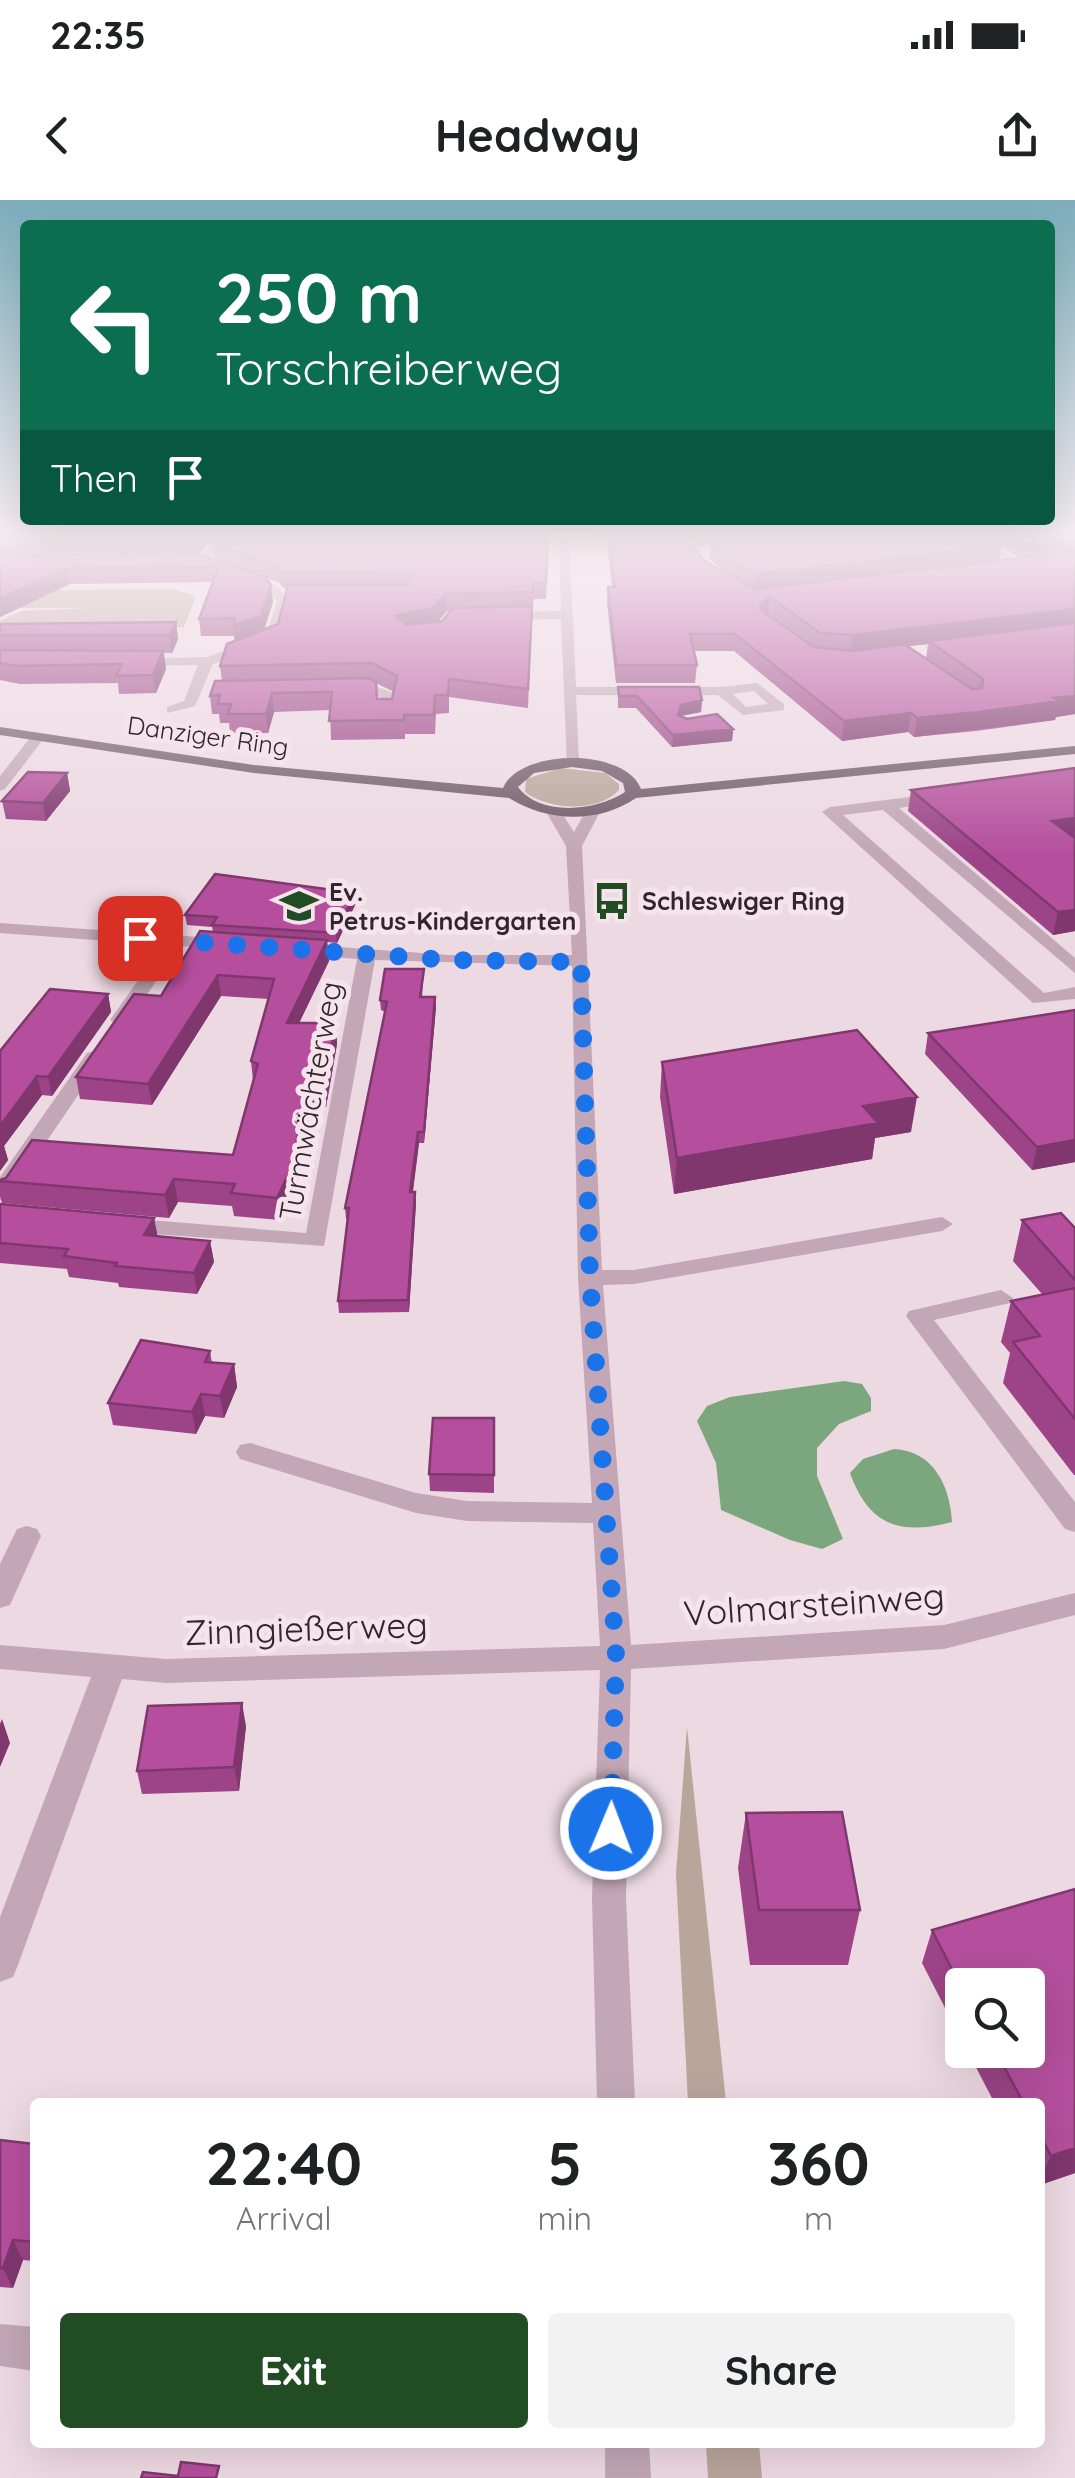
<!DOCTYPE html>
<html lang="en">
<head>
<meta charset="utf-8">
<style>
  body { margin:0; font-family:Quicksand,sans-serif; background:#f2f2f2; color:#202124; height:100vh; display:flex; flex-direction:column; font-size:38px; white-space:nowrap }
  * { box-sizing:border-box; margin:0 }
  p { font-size:32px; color:#757577 }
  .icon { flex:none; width:55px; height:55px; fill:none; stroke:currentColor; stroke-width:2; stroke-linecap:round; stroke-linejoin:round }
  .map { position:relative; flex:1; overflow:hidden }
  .side { position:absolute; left:30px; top:1898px; width:1015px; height:350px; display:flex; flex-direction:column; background:#fff; border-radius:10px; box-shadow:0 10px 40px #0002 }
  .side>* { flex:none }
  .hud { position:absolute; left:20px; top:20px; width:1035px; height:305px; border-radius:10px; box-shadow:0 10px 40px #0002; background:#0b6e4f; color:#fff; overflow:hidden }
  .buttons { position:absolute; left:945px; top:1768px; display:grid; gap:20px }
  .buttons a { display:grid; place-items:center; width:100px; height:100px; border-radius:10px; background:#fff; box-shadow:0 10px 40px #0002; font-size:50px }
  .pin { position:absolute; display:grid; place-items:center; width:85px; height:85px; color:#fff; margin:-42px; border-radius:20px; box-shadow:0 5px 15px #0006 }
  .me { position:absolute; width:110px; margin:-55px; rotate:1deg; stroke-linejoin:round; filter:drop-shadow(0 0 8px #0008) }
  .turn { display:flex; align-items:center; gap:35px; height:210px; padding:0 30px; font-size:45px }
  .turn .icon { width:130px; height:130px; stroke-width:2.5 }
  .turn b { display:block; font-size:70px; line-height:85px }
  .then { display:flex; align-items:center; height:95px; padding:0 30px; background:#0003; gap:20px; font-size:38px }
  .eta { display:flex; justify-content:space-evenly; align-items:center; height:170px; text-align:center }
  .eta b { font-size:60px; font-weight:800; line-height:70px }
  .cta { display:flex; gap:20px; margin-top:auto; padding:20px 30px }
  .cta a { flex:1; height:115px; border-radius:10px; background:#224c24; color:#fff; font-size:40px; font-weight:800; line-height:115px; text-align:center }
  .cta a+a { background:#f2f2f2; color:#202124 }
  .status { display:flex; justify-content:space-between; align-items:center; height:70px; padding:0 50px; background:#fff; direction:ltr }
  .status svg { height:28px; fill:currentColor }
  header { display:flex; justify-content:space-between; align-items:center; height:130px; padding:0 30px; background:#fff; font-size:45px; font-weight:800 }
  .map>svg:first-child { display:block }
</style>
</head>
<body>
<div class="status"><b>22:35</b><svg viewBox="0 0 49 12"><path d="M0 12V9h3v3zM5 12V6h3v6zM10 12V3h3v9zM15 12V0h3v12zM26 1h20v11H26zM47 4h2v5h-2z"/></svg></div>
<header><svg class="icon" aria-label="back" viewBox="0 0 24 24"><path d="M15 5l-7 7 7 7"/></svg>Headway<svg class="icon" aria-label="share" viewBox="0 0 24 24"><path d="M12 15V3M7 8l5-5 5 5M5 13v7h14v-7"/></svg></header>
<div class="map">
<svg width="1075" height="2278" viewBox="0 0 1075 2278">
  <rect width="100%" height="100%" fill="#edd9e2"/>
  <path fill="#baa59b" d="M 172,389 L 196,396 L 184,427 L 0,430 L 0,421 L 22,411 L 91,408 L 7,408 L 43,390 Z
    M 561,568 L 605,573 L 619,584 L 619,590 C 598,613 548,610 525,592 L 526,579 Z
    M 687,1527 L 726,1902 L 688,1902 L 676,1674 Z
    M 706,2243 L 759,2243 L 762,2278 L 708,2278 Z"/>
  <path fill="#7ca67d" d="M 844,1181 L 862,1184 L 871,1198 L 871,1211 L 839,1224 L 817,1248 L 817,1276 L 843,1339 L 822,1349 L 790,1340 L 721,1310 L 716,1263 L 697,1221 L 707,1206 L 730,1197 Z
    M 894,1249 C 933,1251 950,1285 952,1322 C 899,1336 869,1325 850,1273 L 863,1259 Z"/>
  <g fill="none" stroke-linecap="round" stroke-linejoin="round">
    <path fill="#c3a7b6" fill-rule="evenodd" d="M 218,335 L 228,335 L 209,365 L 277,386 L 289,401 L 276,441 L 213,464 L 195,506 L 167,513 L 167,507 L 184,501 L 198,465 L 135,466 L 130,465 L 130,459 L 207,457 L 266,436 L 277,401 L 269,390 L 200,369 L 197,362 Z
      M 559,335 L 569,335 L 576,487 L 722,487 L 757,483 L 784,504 L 784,510 L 743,515 L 718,495 L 576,495 L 579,563 L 567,566 L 561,419 L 498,420 L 492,416 L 498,412 L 561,411 ZM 754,491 L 768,504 L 746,507 L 733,494 Z
      M 967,335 L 979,335 L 1025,367 L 1015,369 Z
      M 343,486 L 373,485 L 393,493 L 393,512 L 381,515 L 381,498 L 371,493 L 338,493 L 338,487 Z
      M 33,534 L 45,537 L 5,589 L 0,591 L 0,576 Z
      M 942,593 L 950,598 L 947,601 L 899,608 L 1075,758 L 1075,773 L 883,610 L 843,615 L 1044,793 L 1075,787 L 1075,799 L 1033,803 L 822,612 L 830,607 Z
      M 548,607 L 558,607 L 574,632 L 588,607 L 601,610 L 582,646 L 602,1070 L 634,1070 L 942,1017 L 953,1024 L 942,1031 L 634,1084 L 603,1085 L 631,1445 L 944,1425 L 1075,1393 L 1075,1415 L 944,1449 L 631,1469 L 626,1698 L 635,1902 L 597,1902 L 592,1698 L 600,1470 L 166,1483 L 122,1479 L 18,1765 L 13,1777 L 0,1782 L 0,1717 L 91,1477 L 0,1469 L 0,1445 L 166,1459 L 600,1446 L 593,1323 L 467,1321 L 416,1313 L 240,1259 L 236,1252 L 240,1245 L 250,1243 L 416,1293 L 467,1301 L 592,1303 L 578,1078 L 572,766 L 375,760 L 324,1046 L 125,1032 L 114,1025 L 125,1018 L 306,1033 L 357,759 L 297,754 L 288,749 L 297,744 L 450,755 L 572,755 L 566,646 L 545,610 Z
      M 0,723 L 227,739 L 236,744 L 227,749 L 180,746 L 127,824 L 120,826 L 110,820 L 163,745 L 0,733 Z
      M 94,851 L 104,857 L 8,998 L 0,1000 L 0,977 L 87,853 Z
      M 1001,1090 L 1013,1098 L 1010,1103 L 934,1120 L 1075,1302 L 1075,1332 L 1065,1329 L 906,1116 L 909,1111 Z
      M 27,1326 L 37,1329 L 41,1336 L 10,1405 L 0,1408 L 0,1364 L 17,1329 Z
      M 0,2124 L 35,2127 L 35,2171 L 0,2166 Z
      M 605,2242 L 649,2242 L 651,2278 L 605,2278 Z"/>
    <path fill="#715969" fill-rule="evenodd" d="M 0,527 L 254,565 L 503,588 C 520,548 626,548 641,589 L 1075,546 L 1075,554 L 636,598 C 598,624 547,622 509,598 L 254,573 L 0,535 ZM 572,567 L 602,571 L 623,583 L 625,592 C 596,611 541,617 518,587 L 534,573 Z"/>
  </g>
  <path fill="#9c4487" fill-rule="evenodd" d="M 0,335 L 215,335 L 199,354 L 215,360 L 213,344 L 220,335 L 551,335 L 549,335 L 546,399 L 534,399 L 532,409 L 528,508 L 449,497 L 449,513 L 436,514 L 435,534 L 405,534 L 405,539 L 331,540 L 330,510 L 274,512 L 268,533 L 230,533 L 229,523 L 220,523 L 219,514 L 212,514 L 210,496 L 222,481 L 220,466 L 235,441 L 234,436 L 201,436 L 199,419 L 213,382 L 70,384 L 0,417 ZM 266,378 L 278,382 L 284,388 L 288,388 L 278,424 L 264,430 L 273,402 ZM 447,411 L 451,411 L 442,421 L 437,422 ZM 376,483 L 394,492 L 392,499 L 377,499 Z
    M 572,335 L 684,335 L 705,361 L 723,371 L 710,359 L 711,345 L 698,346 L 687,335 L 1075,335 L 1075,514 L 1056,517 L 1055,520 L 976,531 L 914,537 L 908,532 L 842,541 L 734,451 L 694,451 L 697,465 L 695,483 L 616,483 L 607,403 L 608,387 L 612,387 L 606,336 ZM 990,338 L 1020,358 L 999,361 L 1002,346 ZM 928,444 L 926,458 L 907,446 Z
    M 176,422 L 178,439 L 172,453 L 164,453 L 166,469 L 156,493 L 119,494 L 118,483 L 20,484 L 0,480 L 0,424 Z
    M 618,487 L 702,500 L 701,512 L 681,516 L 733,529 L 732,541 L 672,547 L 636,508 L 618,508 Z
    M 1075,568 L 1075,731 L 1053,735 L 908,611 L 911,590 Z
    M 67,573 L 70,591 L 46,621 L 6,619 L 2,601 Z
    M 356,703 L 337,743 L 327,742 L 329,761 L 299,823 L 336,823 L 337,844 L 326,907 L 312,907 L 292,995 L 280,1020 L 234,1016 L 232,1006 L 178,1002 L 169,1018 L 2,1003 L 0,996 L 0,980 L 233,955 L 253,881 L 251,861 L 268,799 L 221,796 L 152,905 L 80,899 L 76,877 L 161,796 L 213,732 L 212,727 L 187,725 L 185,715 Z
    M 424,769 L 422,797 L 436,807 L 424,943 L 419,943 L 413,992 L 415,992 L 416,1003 L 409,1112 L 339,1113 L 338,1101 L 348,1019 L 346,1019 L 345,1008 L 385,812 L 381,810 L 380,800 Z
    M 108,794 L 111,812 L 52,896 L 42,895 L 4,946 L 8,960 L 0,971 L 0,851 Z
    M 1075,810 L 1075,962 L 1032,970 L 925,854 L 928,833 Z
    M 662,862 L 911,932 L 875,938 L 872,959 L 674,994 L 660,897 Z
    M 0,1004 L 154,1018 L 157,1036 L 210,1041 L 214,1062 L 197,1094 L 119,1087 L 118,1083 L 69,1077 L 67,1069 L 0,1063 Z
    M 1022,1020 L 1075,1028 L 1075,1275 L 1074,1275 L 1003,1183 L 1010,1153 L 1001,1142 L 1011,1101 L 1042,1094 L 1013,1061 Z
    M 210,1151 L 212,1163 L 234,1164 L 237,1187 L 224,1218 L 205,1216 L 196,1234 L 113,1225 L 108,1203 Z
    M 494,1218 L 494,1293 L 430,1291 L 429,1274 Z
    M 246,1526 L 239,1591 L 142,1594 L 137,1571 Z
    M 746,1613 L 860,1710 L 848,1765 L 750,1765 L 738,1668 Z
    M 1075,1689 L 1075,1973 L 1040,1985 L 1040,1902 L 994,1902 L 967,1850 L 1028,1850 L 962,1785 L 962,1841 L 922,1763 L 932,1730 Z
    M 0,1940 L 35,1944 L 35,2061 L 23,2060 L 13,2088 L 0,2087 Z"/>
  <path fill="#7f376e" d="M 200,335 L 215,335 L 198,355 L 196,339 Z
    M 1075,339 L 1075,354 L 1023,360 L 1026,344 Z
    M 1002,346 L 999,362 L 755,390 L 756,374 Z
    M 67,368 L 70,384 L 0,417 L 0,398 Z
    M 271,385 L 273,402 L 263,433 L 235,443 L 233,425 Z
    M 446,394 L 447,411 L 435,425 L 397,433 L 396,416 Z
    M 770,397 L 768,414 L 759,422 L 760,405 Z
    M 1075,409 L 1075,425 L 929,441 L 928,444 L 851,453 L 853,435 Z
    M 176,422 L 178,439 L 172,453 L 170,435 Z
    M 163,451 L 166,469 L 156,493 L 153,475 Z
    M 272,493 L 274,512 L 268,533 L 266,514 Z
    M 1075,496 L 1075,514 L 1056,517 L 1055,520 L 914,537 L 917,518 Z
    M 702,500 L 701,512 L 680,516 L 678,515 L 681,505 Z
    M 911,513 L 908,532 L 842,541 L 844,521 Z
    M 733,529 L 732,541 L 672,547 L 673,535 Z
    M 67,573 L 70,591 L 46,621 L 43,603 Z
    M 1075,618 L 1075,638 L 1052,621 Z
    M 355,693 L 356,703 L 337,743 L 336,733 Z
    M 1075,710 L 1075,731 L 1053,735 L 1058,712 Z
    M 327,740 L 329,761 L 289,844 L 287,823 Z
    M 218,775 L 221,796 L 152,905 L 148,884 Z
    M 108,794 L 111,812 L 52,896 L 48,877 Z
    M 435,797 L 436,807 L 424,943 L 424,932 Z
    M 336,823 L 337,844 L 326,907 L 324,885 Z
    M 37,876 L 42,895 L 4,946 L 8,960 L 0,971 L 0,926 Z
    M 310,885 L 312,907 L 292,995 L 280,1020 L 277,998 Z
    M 917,897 L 911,932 L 875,938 L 872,959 L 674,994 L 677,958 L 863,906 Z
    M 418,932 L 419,943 L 411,1003 L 410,992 Z
    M 1075,940 L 1075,962 L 1032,970 L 1037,947 Z
    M 174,979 L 178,1002 L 169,1018 L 165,995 Z
    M 415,992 L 416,1003 L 409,1112 L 408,1100 Z
    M 154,1018 L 158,1038 L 144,1035 Z
    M 210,1041 L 214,1062 L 197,1094 L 194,1073 Z
    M 234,1164 L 237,1187 L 224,1218 L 220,1196 Z
    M 201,1194 L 205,1216 L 196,1234 L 192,1212 Z
    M 242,1503 L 246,1526 L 239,1591 L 234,1567 Z
    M 2,1519 L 10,1543 L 0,1567 L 0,1524 Z
    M 1075,1948 L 1075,1973 L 1040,1985 L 1040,1980 L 1051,1956 Z
    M 13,2040 L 23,2060 L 13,2088 L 3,2068 Z"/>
  <path fill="#b54f9d" stroke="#7f376e" stroke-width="2.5" d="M 0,335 L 200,335 L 196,339 L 37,342 Z
    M 220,335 L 548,335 L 546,383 L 533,383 L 533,392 L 446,394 L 434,407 L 396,416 L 406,425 L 442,421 L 453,408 L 532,406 L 528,489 L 449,479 L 448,495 L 435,495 L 434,515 L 404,515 L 404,520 L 329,521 L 332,492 L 272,493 L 266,514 L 228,514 L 231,504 L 218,504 L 220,495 L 210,496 L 215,481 L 369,478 L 376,482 L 377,499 L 392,499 L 397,476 L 372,463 L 220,466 L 227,444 L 278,424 L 288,385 L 407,385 L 414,373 L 282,372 L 277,366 L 213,344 Z
    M 608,335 L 684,335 L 705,361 L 755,389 L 1075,352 L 1075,409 L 853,435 L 820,433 L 770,397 L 760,405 L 761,410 L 814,447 L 854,451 L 904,444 L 972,489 L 982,488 L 983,479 L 929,441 L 1075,423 L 1075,496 L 1054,498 L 1059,501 L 979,512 L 917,518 L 911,513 L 844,521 L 735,434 L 690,434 L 697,465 L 616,465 L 608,387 L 615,387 Z
    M 784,335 L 986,335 L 1002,346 L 756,374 L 728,359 L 711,343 L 783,337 Z
    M 1012,335 L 1075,335 L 1075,339 L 1026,344 Z
    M 0,349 L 36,356 L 194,353 L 265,377 L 271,385 L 261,416 L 233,425 L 235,418 L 199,419 L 219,366 L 67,368 L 0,398 Z
    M 176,422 L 170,435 L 0,435 L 0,424 Z
    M 0,450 L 163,451 L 153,475 L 116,476 L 122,464 L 17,466 L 0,463 Z
    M 618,487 L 699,487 L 702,500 L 681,505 L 678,515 L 687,519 L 717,514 L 733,529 L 673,535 L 637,496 L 619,496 Z
    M 1075,568 L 1075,618 L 1052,621 L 1075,638 L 1075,710 L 1058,712 L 911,590 Z
    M 28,572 L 67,573 L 43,603 L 2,601 Z
    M 215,674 L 355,693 L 336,733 L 212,725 L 217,717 L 185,715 Z
    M 200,731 L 327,740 L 287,823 L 336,823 L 324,885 L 310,885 L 289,973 L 277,998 L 231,993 L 235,984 L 174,979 L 165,995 L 0,981 L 0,980 L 6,978 L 32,940 L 233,955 L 258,864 L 251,861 L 274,779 L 218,775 L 148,884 L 76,877 L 134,794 L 161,796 Z
    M 385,769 L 424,769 L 420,797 L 435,797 L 424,932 L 418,932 L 410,992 L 415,992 L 408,1100 L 338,1101 L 349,1008 L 345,1008 L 387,802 L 380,800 Z
    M 50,789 L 108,794 L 48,877 L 37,876 L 0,926 L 0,851 Z
    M 1075,810 L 1075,940 L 1037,947 L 928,833 Z
    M 857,830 L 917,897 L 863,906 L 878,923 L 677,958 L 662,862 Z
    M 0,1004 L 154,1018 L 144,1035 L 210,1041 L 194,1073 L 115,1066 L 117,1063 L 64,1056 L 68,1049 L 0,1043 Z
    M 1061,1013 L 1075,1028 L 1075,1080 L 1022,1020 Z
    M 1075,1088 L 1075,1219 L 1013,1142 L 1040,1136 L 1011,1101 Z
    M 141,1140 L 210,1151 L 205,1162 L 234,1164 L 220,1196 L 201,1194 L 192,1212 L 108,1203 Z
    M 433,1218 L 494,1218 L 494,1275 L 429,1274 Z
    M 242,1503 L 234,1567 L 137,1571 L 148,1506 Z
    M 842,1612 L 860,1710 L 759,1710 L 746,1613 Z
    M 1075,1689 L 1075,1948 L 1051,1956 L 1040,1935 L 1040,1902 L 1023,1902 L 995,1850 L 1028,1850 L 1028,1785 L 962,1785 L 962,1789 L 932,1730 Z
    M 0,1940 L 35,1944 L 35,2042 L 13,2040 L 3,2068 L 0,2068 Z
    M 181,2262 L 219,2266 L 216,2278 L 141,2278 L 143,2272 L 178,2276 Z"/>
  <linearGradient id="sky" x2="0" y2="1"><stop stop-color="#7daebd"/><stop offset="0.51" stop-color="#f7eef2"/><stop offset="1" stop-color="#f7eef2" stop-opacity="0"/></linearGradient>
  <rect width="1075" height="654" fill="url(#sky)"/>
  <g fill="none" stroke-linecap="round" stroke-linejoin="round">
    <path stroke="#1a73e8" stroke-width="18" stroke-dasharray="0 32.4" d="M 140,738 L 450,760 L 581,762 L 590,1078 L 616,1455 L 611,1629"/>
  </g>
  <defs>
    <g id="bus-bare" transform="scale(3)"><path d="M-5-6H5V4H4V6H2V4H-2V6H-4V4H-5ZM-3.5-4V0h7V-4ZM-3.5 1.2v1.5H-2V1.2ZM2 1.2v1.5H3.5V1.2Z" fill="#224c24" stroke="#f6e4ec" stroke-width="2.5" paint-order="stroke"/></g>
    <g id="school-bare" transform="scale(3)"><path d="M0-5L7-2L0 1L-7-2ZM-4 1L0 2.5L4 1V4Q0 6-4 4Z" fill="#224c24" stroke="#f6e4ec" stroke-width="2.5" paint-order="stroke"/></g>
  </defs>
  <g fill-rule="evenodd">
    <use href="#bus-bare" x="612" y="701"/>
    <use href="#school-bare" x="299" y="706"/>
  </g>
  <g text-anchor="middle" stroke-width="10" stroke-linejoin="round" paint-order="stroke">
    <g font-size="25" fill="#31262d" stroke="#f6e4ec">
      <text transform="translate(208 536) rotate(8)" y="9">Danziger Ring</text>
    </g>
    <g font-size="25" font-weight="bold" fill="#31262d" stroke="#f6e4ec" text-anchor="start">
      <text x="329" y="701">Ev.<tspan x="329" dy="29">Petrus-Kindergarten</tspan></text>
      <text x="642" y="710">Schleswiger Ring</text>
    </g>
    <g font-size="30" fill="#31262d" stroke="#f6e4ec">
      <text transform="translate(311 901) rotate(-80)" y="10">Turmwächterweg</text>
    </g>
    <g font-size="35" fill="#31262d" stroke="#f6e4ec">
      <text transform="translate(814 1405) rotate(-4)" y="12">Volmarsteinweg</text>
      <text transform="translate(306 1429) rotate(-2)" y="12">Zinngießerweg</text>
    </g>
  </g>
</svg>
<div class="buttons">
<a><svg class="icon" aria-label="search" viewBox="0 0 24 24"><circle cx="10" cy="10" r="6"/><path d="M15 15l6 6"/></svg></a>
</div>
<div class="pin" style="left:140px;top:738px;background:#d93025"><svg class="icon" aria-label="arrive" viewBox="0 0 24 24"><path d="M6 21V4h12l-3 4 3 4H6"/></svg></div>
<svg class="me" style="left:611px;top:1629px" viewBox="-20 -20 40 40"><circle r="17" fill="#1a73e8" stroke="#fff" stroke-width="3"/><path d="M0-11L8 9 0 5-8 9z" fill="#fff"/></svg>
<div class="hud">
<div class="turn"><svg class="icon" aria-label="left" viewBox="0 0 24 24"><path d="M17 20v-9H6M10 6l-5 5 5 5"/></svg><div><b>250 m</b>Torschreiberweg</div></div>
<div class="then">Then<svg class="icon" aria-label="arrive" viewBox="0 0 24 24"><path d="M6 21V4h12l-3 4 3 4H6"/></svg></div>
</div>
<section class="side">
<div class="eta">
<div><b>22:40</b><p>Arrival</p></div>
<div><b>5</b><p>min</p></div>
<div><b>360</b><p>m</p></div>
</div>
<div class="cta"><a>Exit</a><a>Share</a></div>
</section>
</div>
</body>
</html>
